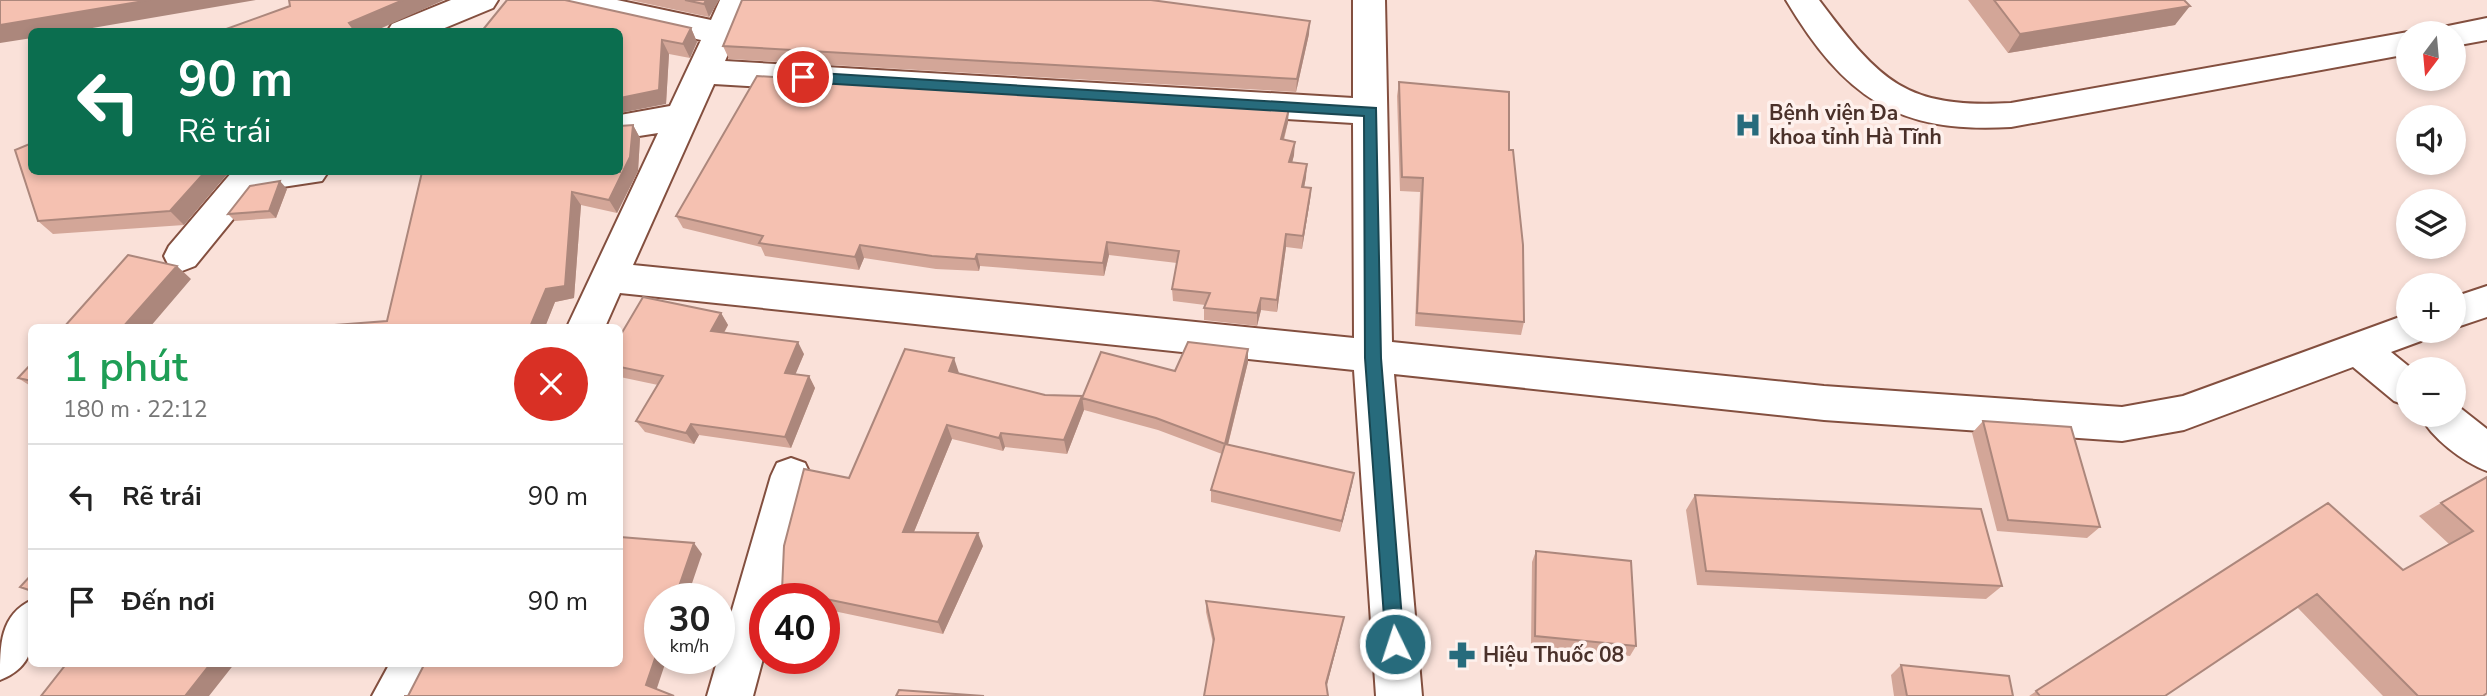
<!DOCTYPE html>
<html lang="vi">
<head>
<meta charset="utf-8">
<style>
  body { margin:0; font-family:"Nunito Sans",sans-serif; background:#f2f2f2; color:#222; height:100vh; display:flex; flex-direction:column; font-size:26px; white-space:nowrap }
  * { box-sizing:border-box; margin:0 }
  p { font-size:23px; color:#767676 }
  .icon { flex:none; width:38px; height:38px; fill:none; stroke:currentColor; stroke-width:2; stroke-linecap:round; stroke-linejoin:round }
  .map { position:relative; flex:1; overflow:hidden }
  .side { position:absolute; left:28px; top:324px; width:595px; height:343px; display:flex; flex-direction:column; background:#fff; border-radius:10px; box-shadow:0 4px 10px #0003 }
  .side>* { flex:none }
  .hud { position:absolute; left:28px; top:28px; width:595px; height:147px; border-radius:10px; box-shadow:0 4px 10px #0003; background:#0b6e4f; color:#fff; overflow:hidden }
  .needle { width:46px; rotate:196deg }
  .fabs { position:absolute; left:2396px; top:21px; display:grid; gap:14px }
  .fabs a { display:grid; place-items:center; width:70px; height:70px; border-radius:50%; background:#fff; box-shadow:0 4px 10px #0003; font-size:35px }
  .speed { position:absolute; left:644px; top:583px; display:flex; gap:14px; font-size:35px; font-weight:700; text-align:center }
  .speed>* { display:grid; place-content:center; width:91px; height:91px; border-radius:50%; background:#fff; box-shadow:0 4px 10px #0003; line-height:1 }
  .speed small { font-size:18px; font-weight:400 }
  .speed .limit { border:10px solid #d22; background:#fff; color:#111 }
  .pin { position:absolute; display:grid; place-items:center; width:60px; height:60px; color:#fff; margin:-30px; border:4px solid #fff; border-radius:50%; box-shadow:0 2px 7px #0007 }
  .me { position:absolute; width:77px; margin:-38px; rotate:356deg; stroke-linejoin:round; filter:drop-shadow(0 0 5px #0008) }
  .turn { display:flex; align-items:center; gap:24px; height:147px; padding:0 35px; font-size:32px }
  .turn .icon { width:91px; height:91px; stroke-width:2.5 }
  .turn b { display:block; font-size:49px; line-height:60px }
  .round { display:grid; place-items:center; flex:none; width:74px; height:74px; border-radius:37px; background:#f2f2f2 }
  .summary { display:flex; align-items:center; justify-content:space-between; height:119px; padding:0 35px }
  h1 { font-size:42px; font-weight:600; line-height:52px; color:#1e9e55 }
  ul { padding:0; list-style:none }
  li { display:flex; align-items:center; gap:21px; height:105px; padding:0 35px; border-top:2px solid #e0e0e0 }
  li div { flex:1 }
  li b { display:block; font-size:26px }
  li em { font-style:normal }
  .map>svg:first-child { display:block }
</style>
</head>
<body>
<div class="map">
<svg width="2487" height="696" viewBox="0 0 2487 696">
  <rect width="100%" height="100%" fill="#fae1d9"/>
  <g fill="none" stroke-linecap="round" stroke-linejoin="round">
    <g stroke="#834f3f" stroke-width="4">
      <path id="minor" d="M 451,0 L 498,0 L 493,8 L 435,32 L 387,32 L 392,24 Z
        M 548,0 L 617,0 L 711,20 L 720,0 L 752,0 L 725,61 L 1353,98 L 1353,0 L 1385,0 L 1392,342 L 1824,386 L 2122,407 L 2183,396 L 2408,314 L 2408,331 L 2427,331 L 2421,341 L 2391,352 L 2412,369 L 2408,369 L 2408,406 L 2394,401 L 2353,367 L 2184,430 L 2122,441 L 1824,420 L 1394,374 L 1422,696 L 1376,696 L 1354,370 L 620,293 L 605,327 L 567,327 L 658,133 L 620,139 L 620,115 L 670,106 L 701,40 L 564,11 L 553,8 ZM 714,84 L 1353,123 L 1354,338 L 633,265 Z
        M 1786,0 L 1819,0 C 1880,81 1905,109 2011,103 L 2408,32 L 2414,33 L 2408,33 L 2408,54 L 2011,127 C 1897,134 1844,97 1786,0 Z
        M 2487,18 L 2487,40 L 2454,46 L 2454,33 L 2439,33 L 2443,27 Z
        M 232,172 L 328,172 L 322,181 L 256,191 L 195,266 L 182,271 L 169,266 L 164,256 L 169,246 Z
        M 2487,286 L 2487,317 L 2454,328 L 2454,297 Z
        M 2454,403 L 2487,429 L 2487,471 C 2463,462 2431,438 2420,415 L 2454,415 Z
        M 791,458 L 805,463 L 811,476 L 779,598 L 765,598 L 765,651 L 753,696 L 707,696 L 771,476 L 777,463 Z
        M 32,600 C 32,636 40,664 0,680 C 0,644 0,615 32,600 Z
        M 390,663 L 437,663 L 420,696 L 372,696 Z"/>
    </g>
    <use href="#minor" fill="#fff" fill-rule="evenodd"/>
  </g>
  <path fill="#d3a698" d="M 630,0 L 719,0 L 709,17 Z
    M 1968,0 L 2184,0 L 2175,25 L 2008,53 Z
    M 691,28 L 697,42 L 690,58 L 669,54 L 666,104 L 620,32 Z
    M 1309,34 L 1296,92 L 729,59 L 723,46 Z
    M 1399,82 L 1509,150 L 1524,322 L 1521,335 L 1415,326 L 1420,192 L 1400,191 L 1397,96 Z
    M 1288,122 L 1284,140 L 1294,155 L 1292,162 L 1306,177 L 1304,187 L 1311,188 L 1310,200 L 1302,249 L 1286,247 L 1277,312 L 1261,310 L 1257,326 L 1204,320 L 1204,308 L 1205,305 L 1173,301 L 1172,289 L 1177,263 L 1109,255 L 1104,276 L 980,266 L 979,271 L 936,269 L 864,258 L 859,270 L 765,256 L 761,247 L 683,228 L 676,216 Z
    M 633,125 L 640,138 L 638,171 L 617,213 L 581,205 L 574,298 L 555,302 L 545,327 L 308,327 L 387,321 Z
    M 229,172 L 184,225 L 53,234 L 38,221 Z
    M 287,189 L 276,218 L 235,221 L 228,214 Z
    M 721,313 L 728,325 L 724,333 L 804,354 L 795,374 L 809,376 L 815,388 L 791,448 L 699,435 L 694,444 L 645,432 L 636,421 L 658,385 L 620,377 L 620,336 Z
    M 1248,349 L 1248,362 L 1228,445 L 1354,473 L 1352,485 L 1340,532 L 1211,502 L 1211,490 L 1222,454 L 1158,430 L 1084,410 L 1067,454 L 1005,447 L 1003,451 L 952,439 L 914,532 L 983,546 L 943,634 L 824,609 L 824,598 L 788,598 L 782,590 L 849,478 L 959,373 L 1045,395 L 1082,398 Z
    M 32,363 L 32,387 L 18,378 Z
    M 1983,421 L 2100,527 L 2087,538 L 1997,531 L 1972,433 Z
    M 2487,477 L 2483,696 L 2383,696 L 2297,607 L 2165,696 L 2029,696 L 2328,503 L 2403,570 L 2449,544 L 2419,516 L 2441,503 Z
    M 1695,495 L 2002,586 L 1986,599 L 1697,585 L 1686,510 Z
    M 1536,551 L 1636,646 L 1630,656 L 1531,646 L 1532,562 Z
    M 1206,601 L 1342,627 L 1327,685 L 1213,643 L 1206,612 Z
    M 1901,665 L 2013,696 L 1894,696 L 1891,675 Z"/>
  <path fill="#ac877c" d="M 150,0 L 256,0 L 69,32 L 32,32 L 32,38 L 0,43 L 0,25 Z
    M 403,0 L 444,0 L 373,32 L 355,32 L 349,23 Z
    M 706,0 L 719,0 L 709,17 L 704,4 Z
    M 2190,6 L 2175,25 L 2008,53 L 2020,34 Z
    M 1310,21 L 1309,34 L 1296,92 L 1297,79 Z
    M 691,28 L 697,42 L 690,58 L 683,44 Z
    M 662,40 L 669,54 L 666,104 L 620,113 L 620,98 Z
    M 1289,109 L 1288,122 L 1280,152 L 1281,139 Z
    M 633,125 L 640,138 L 638,171 L 617,213 L 609,200 Z
    M 1295,142 L 1294,155 L 1289,175 L 1289,162 Z
    M 1307,164 L 1306,177 L 1302,199 L 1302,187 Z
    M 205,172 L 229,172 L 184,225 L 170,211 Z
    M 280,181 L 287,189 L 276,218 L 269,211 Z
    M 1311,188 L 1310,200 L 1302,249 L 1303,236 Z
    M 572,192 L 581,205 L 574,298 L 555,302 L 545,327 L 530,327 Z
    M 1286,234 L 1286,247 L 1277,312 L 1277,300 Z
    M 1107,242 L 1109,255 L 1104,276 L 1103,263 Z
    M 860,245 L 864,258 L 859,270 L 855,257 Z
    M 977,254 L 980,266 L 979,271 L 975,259 Z
    M 177,266 L 191,279 L 150,327 L 123,327 Z
    M 1261,298 L 1261,310 L 1257,326 L 1257,313 Z
    M 721,313 L 728,325 L 718,343 L 711,331 Z
    M 798,342 L 804,354 L 791,385 L 785,373 Z
    M 1248,349 L 1248,362 L 1225,456 L 1225,444 Z
    M 954,358 L 959,373 L 949,371 Z
    M 809,376 L 815,388 L 791,448 L 785,437 Z
    M 1082,396 L 1084,410 L 1067,454 L 1064,440 Z
    M 691,424 L 699,435 L 694,444 L 686,433 Z
    M 947,425 L 952,439 L 909,544 L 903,532 Z
    M 1001,433 L 1005,447 L 1003,451 L 999,438 Z
    M 1354,473 L 1352,485 L 1340,532 L 1342,521 Z
    M 978,533 L 983,546 L 943,634 L 938,622 Z
    M 694,543 L 702,554 L 687,598 L 675,598 Z
    M 1344,617 L 1342,627 L 1325,692 L 1326,683 Z
    M 660,644 L 660,658 L 667,658 L 655,694 L 646,685 Z
    M 211,663 L 235,663 L 209,696 L 185,696 Z"/>
  <path fill="#f5c1b1" stroke="#ac877c" stroke-width="2" d="M 0,0 L 150,0 L 0,25 Z
    M 289,0 L 403,0 L 349,23 L 356,32 L 218,32 L 290,6 Z
    M 507,0 L 565,0 L 691,28 L 683,44 L 662,40 L 659,90 L 620,98 L 620,32 L 481,32 Z
    M 685,0 L 706,0 L 704,4 Z
    M 742,0 L 1151,0 L 1310,21 L 1297,79 L 723,46 Z
    M 1994,0 L 2184,0 L 2190,6 L 2020,34 Z
    M 757,76 L 1289,109 L 1281,139 L 1295,142 L 1289,162 L 1307,164 L 1302,187 L 1311,188 L 1303,236 L 1286,234 L 1277,300 L 1261,298 L 1257,313 L 1204,308 L 1210,293 L 1172,289 L 1179,251 L 1107,242 L 1103,263 L 977,254 L 975,259 L 932,256 L 860,245 L 855,257 L 759,243 L 763,236 L 676,216 Z
    M 1399,82 L 1509,92 L 1509,150 L 1513,150 L 1523,245 L 1524,322 L 1417,313 L 1423,178 L 1402,177 Z
    M 633,125 L 630,157 L 609,200 L 572,192 L 565,286 L 546,289 L 530,327 L 308,327 L 387,321 L 422,172 L 620,172 L 620,126 Z
    M 32,143 L 32,172 L 205,172 L 170,211 L 38,221 L 15,150 Z
    M 280,181 L 269,211 L 228,214 L 250,186 Z
    M 128,255 L 177,266 L 123,327 L 64,327 Z
    M 643,297 L 721,313 L 711,331 L 798,342 L 785,373 L 809,376 L 785,437 L 691,424 L 686,433 L 636,421 L 663,376 L 620,367 L 620,336 Z
    M 1188,342 L 1248,349 L 1225,444 L 1156,418 L 1082,398 L 1101,352 L 1175,371 Z
    M 905,349 L 954,358 L 949,371 L 1045,395 L 1082,396 L 1064,440 L 1001,433 L 999,438 L 947,425 L 903,532 L 978,533 L 938,622 L 782,590 L 784,546 L 804,469 L 849,478 Z
    M 32,363 L 32,381 L 18,378 Z
    M 1983,421 L 2071,427 L 2100,527 L 2008,520 Z
    M 1225,444 L 1354,473 L 1342,521 L 1211,490 Z
    M 2487,477 L 2487,693 L 2483,696 L 2418,696 L 2317,594 L 2165,696 L 2040,696 L 2036,691 L 2328,503 L 2403,570 L 2473,531 L 2441,503 Z
    M 1695,495 L 1981,509 L 2002,586 L 1706,571 Z
    M 620,537 L 694,543 L 675,598 L 660,598 L 660,644 L 646,685 L 674,696 L 404,696 L 408,696 L 425,663 L 620,663 Z
    M 1536,551 L 1631,561 L 1636,646 L 1535,636 Z
    M 32,574 L 32,591 L 20,587 Z
    M 1206,601 L 1344,617 L 1326,683 L 1328,696 L 1204,696 L 1214,639 Z
    M 67,663 L 211,663 L 185,696 L 41,696 Z
    M 1901,665 L 2009,676 L 2013,696 L 1907,696 Z
    M 899,690 L 984,696 L 896,696 Z"/>
  <path fill="#276b7c" stroke="#194651" stroke-width="2" d="M 803,72 L 1376,108 L 1381,358 L 1404,644 L 1401,650 L 1395,653 L 1388,650 L 1386,644 L 1365,358 L 1364,116 L 803,82 L 797,77 Z"/>
  <defs>
    <g id="hospital-bare" transform="scale(2.1)"><path d="M-5-5h3v3.5h4V-5h3V5h-3V1.5h-4V5h-3Z" fill="#276b7c" stroke="#fef1ed" stroke-width="2.5" paint-order="stroke"/></g>
    <g id="pharmacy-bare" transform="scale(2.1)"><path d="M-2-6h4v4h4v4h-4v4h-4v-4h-4v-4h4Z" fill="#276b7c" stroke="#fef1ed" stroke-width="2.5" paint-order="stroke"/></g>
  </defs>
  <g fill-rule="evenodd">
    <use href="#hospital-bare" x="1748" y="125"/>
    <use href="#pharmacy-bare" x="1462" y="655"/>
  </g>
  <g text-anchor="middle" stroke-width="7" stroke-linejoin="round" paint-order="stroke">
    <g font-size="21" font-weight="bold" fill="#4a312a" stroke="#fef1ed" text-anchor="start">
      <text x="1769" y="120">Bệnh viện Đa<tspan x="1769" dy="24">khoa tỉnh Hà Tĩnh</tspan></text>
      <text x="1483" y="662">Hiệu Thuốc 08</text>
    </g>
  </g>
</svg>
<div class="fabs">
<a><svg class="needle" viewBox="-14 -14 28 28"><path d="M0-13l5 13h-10z" fill="#e53935"/><path d="M0 13l5-13h-10z" fill="#767676"/></svg></a>
<a><svg class="icon" aria-label="sound" viewBox="0 0 24 24"><path d="M4 9h4l5-4v14l-5-4H4zM17 9q2 3 0 6"/></svg></a>
<a><svg class="icon" aria-label="layers" viewBox="0 0 24 24"><path d="M12 4l9 5-9 5-9-5zM3 14l9 5 9-5"/></svg></a>
<a>+</a>
<a>−</a>
</div>
<div class="speed"><div>30<small>km/h</small></div><div class="limit">40</div></div>
<div class="pin" style="left:803px;top:77px;background:#d93025"><svg class="icon" aria-label="arrive" viewBox="0 0 24 24"><path d="M6 21V4h12l-3 4 3 4H6"/></svg></div>
<svg class="me" style="left:1395px;top:644px" viewBox="-20 -20 40 40"><circle r="17" fill="#276b7c" stroke="#fff" stroke-width="3"/><path d="M0-11L8 9 0 5-8 9z" fill="#fff"/></svg>
<div class="hud">
<div class="turn"><svg class="icon" aria-label="left" viewBox="0 0 24 24"><path d="M17 20v-9H6M10 6l-5 5 5 5"/></svg><div><b>90 m</b>Rẽ trái</div></div>
</div>
<section class="side">
<div class="summary"><div><h1>1 phút</h1><p>180 m · 22:12</p></div><a class="round" style="background:#d93025;color:#fff"><svg class="icon" aria-label="close" viewBox="0 0 24 24"><path d="M6 6l12 12M18 6L6 18"/></svg></a></div>
<ul>
<li><svg class="icon" aria-label="left" viewBox="0 0 24 24"><path d="M17 20v-9H6M10 6l-5 5 5 5"/></svg><div><b>Rẽ trái</b></div><em>90 m</em></li>
<li><svg class="icon" aria-label="arrive" viewBox="0 0 24 24"><path d="M6 21V4h12l-3 4 3 4H6"/></svg><div><b>Đến nơi</b></div><em>90 m</em></li>
</ul>
</section>
</div>
</body>
</html>
